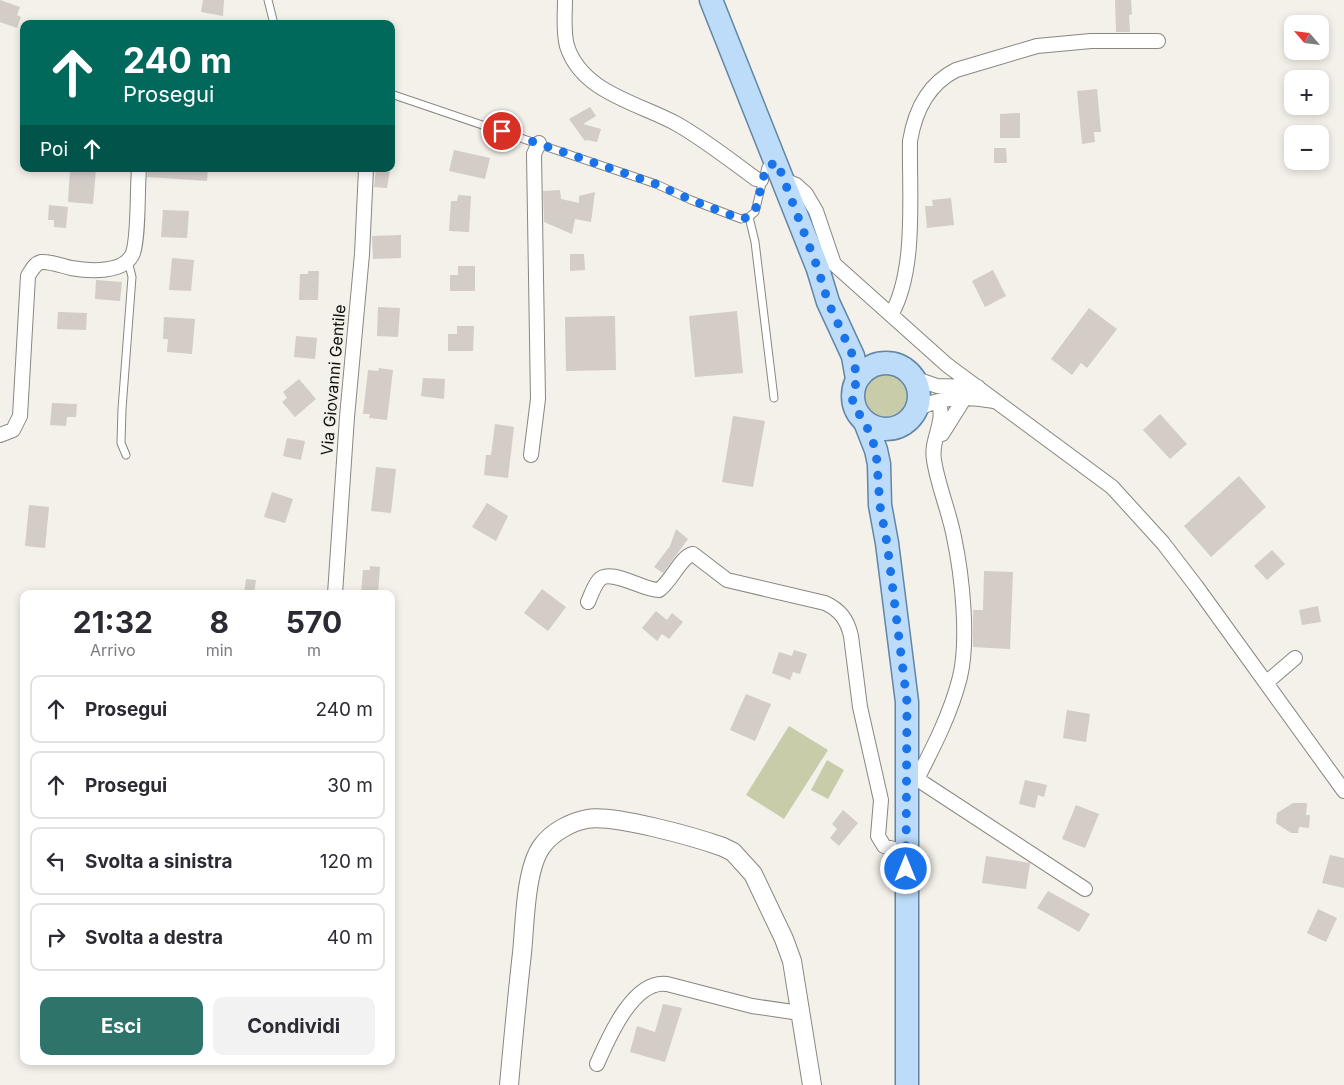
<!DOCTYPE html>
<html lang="it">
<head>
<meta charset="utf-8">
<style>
  body { margin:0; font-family:Inter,sans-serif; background:#f2f2f3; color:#2b2b33; height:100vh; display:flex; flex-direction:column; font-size:19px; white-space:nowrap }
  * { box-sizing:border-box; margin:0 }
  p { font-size:16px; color:#7c7c81 }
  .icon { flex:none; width:28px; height:28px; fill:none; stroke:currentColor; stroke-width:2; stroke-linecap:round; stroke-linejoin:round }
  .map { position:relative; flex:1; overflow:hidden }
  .sheet { position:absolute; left:20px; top:590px; width:375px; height:475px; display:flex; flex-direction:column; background:#fff; border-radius:10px; box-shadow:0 2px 8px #0003 }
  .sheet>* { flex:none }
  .hud { position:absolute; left:20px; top:20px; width:375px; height:152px; border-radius:10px; box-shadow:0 2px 8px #0003; background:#00695c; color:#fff; overflow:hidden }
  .needle { width:32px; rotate:298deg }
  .controls { position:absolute; left:1284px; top:15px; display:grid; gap:10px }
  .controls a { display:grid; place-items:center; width:45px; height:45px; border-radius:10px; background:#fff; box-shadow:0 2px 8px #0003; font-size:25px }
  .pin { position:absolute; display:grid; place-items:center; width:42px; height:42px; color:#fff; margin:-21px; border:2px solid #fff; border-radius:50%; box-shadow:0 1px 5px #0007 }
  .me { position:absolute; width:55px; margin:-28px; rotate:0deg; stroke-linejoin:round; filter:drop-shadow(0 0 4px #0008) }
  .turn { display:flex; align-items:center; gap:18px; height:105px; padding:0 20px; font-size:22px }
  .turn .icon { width:65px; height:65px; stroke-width:2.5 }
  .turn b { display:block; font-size:35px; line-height:42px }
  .then { display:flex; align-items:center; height:48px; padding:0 20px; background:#0003; gap:10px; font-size:19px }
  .eta { display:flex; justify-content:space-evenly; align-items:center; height:85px; text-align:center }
  .eta b { font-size:30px; font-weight:700; line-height:35px }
  .button { display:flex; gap:10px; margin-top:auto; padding:10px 20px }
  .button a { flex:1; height:58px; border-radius:10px; background:#2e746a; color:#fff; font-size:20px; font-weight:700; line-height:58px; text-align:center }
  .button a+a { background:#f2f2f3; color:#2b2b33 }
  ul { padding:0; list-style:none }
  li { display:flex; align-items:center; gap:15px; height:68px; margin:0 10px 8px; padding:0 10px; border:2px solid #e1e1e2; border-radius:10px }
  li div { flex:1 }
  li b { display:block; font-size:19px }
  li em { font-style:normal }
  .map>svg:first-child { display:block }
</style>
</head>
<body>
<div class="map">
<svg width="1344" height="1085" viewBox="0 0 1344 1085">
  <rect width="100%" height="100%" fill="#f3f1e9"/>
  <path fill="#c8cca9" d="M858 395a28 28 0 1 1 56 0a28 28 0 1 1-56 0Z
    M 789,726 L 828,750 L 784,819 L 746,795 Z
    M 827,760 L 844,770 L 828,799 L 811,790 Z"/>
  <path fill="#d3ccc7" d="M 0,0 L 20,7 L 17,15 L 21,17 L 17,28 L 0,22 Z
    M 203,0 L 224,0 L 223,16 L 201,12 Z
    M 1115,0 L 1131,0 L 1132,14 L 1129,15 L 1130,32 L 1116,32 Z
    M 1097,89 L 1101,132 L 1094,132 L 1095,142 L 1082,144 L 1077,91 Z
    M 590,107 L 596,116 L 583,124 L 601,129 L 597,142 L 587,140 L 585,141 L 569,119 Z
    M 1020,113 L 1020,138 L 1000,138 L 1000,114 Z
    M 994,148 L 1006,148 L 1007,163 L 994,163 Z
    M 454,150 L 490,158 L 485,179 L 449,171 Z
    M 70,169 L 96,169 L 93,204 L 68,202 Z
    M 148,169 L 208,169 L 207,181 L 147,177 Z
    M 376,169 L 390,169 L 387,188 L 374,187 Z
    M 560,190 L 561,199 L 579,203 L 579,196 L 595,192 L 591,222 L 575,219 L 572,234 L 544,222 L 543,191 Z
    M 458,195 L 471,196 L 469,232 L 449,231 L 451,201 L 457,201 Z
    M 951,198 L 954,225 L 927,228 L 925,206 L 933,206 L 932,200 Z
    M 49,205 L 68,207 L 66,228 L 54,227 L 54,220 L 48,220 Z
    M 163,210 L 189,211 L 187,238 L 161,237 Z
    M 401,235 L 401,258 L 373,259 L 372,236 Z
    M 570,254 L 584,254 L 585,270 L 570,271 Z
    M 172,258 L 194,260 L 191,291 L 169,290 Z
    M 458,266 L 475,266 L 475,291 L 450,291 L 450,275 L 458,275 Z
    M 993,270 L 1006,296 L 985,307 L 972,281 Z
    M 308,271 L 319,271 L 318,300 L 299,300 L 300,274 L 308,274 Z
    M 96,280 L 122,282 L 120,301 L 95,299 Z
    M 378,307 L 400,308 L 398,337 L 377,336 Z
    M 1089,308 L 1117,329 L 1087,368 L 1081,363 L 1072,375 L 1051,359 Z
    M 737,311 L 743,373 L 695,377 L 689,316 Z
    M 58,312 L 87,313 L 86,330 L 57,329 Z
    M 615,316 L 616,370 L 566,371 L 565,317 Z
    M 164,317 L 195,319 L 192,354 L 167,352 L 168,339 L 163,339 Z
    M 457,326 L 474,326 L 473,351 L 448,351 L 448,334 L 457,334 Z
    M 296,336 L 317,338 L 315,359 L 294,357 Z
    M 379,368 L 393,370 L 387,420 L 369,418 L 370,414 L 363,414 L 368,370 L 378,371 Z
    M 423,378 L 445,379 L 444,399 L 421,396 Z
    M 299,379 L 316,399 L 295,417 L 282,402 L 287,398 L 283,392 Z
    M 52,403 L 77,404 L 76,417 L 67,417 L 66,426 L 50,425 Z
    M 1160,414 L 1187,444 L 1170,459 L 1143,430 Z
    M 733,416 L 765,421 L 753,487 L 722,482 Z
    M 495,424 L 514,427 L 508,478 L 484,475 L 486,455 L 491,455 Z
    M 287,438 L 305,441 L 301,460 L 283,456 Z
    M 376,467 L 396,469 L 391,513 L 371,511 Z
    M 1239,476 L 1266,507 L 1211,557 L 1184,526 Z
    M 272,492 L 293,499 L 285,523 L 264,517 Z
    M 487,503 L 508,516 L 496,541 L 472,527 Z
    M 29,505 L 49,507 L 45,548 L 25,546 Z
    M 676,529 L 688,539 L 663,573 L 654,567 L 670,546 Z
    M 1272,550 L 1285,564 L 1267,580 L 1254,566 Z
    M 370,566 L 380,567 L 378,594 L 361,594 L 363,570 L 370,570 Z
    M 984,571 L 1013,572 L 1010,649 L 973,647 L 973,610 L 983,610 Z
    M 246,579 L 256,580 L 254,594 L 244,594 Z
    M 542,589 L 566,607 L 548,631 L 524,613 Z
    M 1318,606 L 1321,622 L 1302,625 L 1299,610 Z
    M 656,611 L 667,620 L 672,613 L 683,622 L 669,639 L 662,634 L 657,641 L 642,628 Z
    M 794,650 L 807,654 L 800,674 L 793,672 L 790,680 L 772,673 L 779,652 L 792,656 Z
    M 746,694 L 771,704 L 755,741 L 730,730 Z
    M 1067,710 L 1090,714 L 1086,742 L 1063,738 Z
    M 1025,780 L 1047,785 L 1044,797 L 1038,795 L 1035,808 L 1019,804 Z
    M 1293,803 L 1307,803 L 1306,815 L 1310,815 L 1309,828 L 1299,827 L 1298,833 L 1291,833 L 1276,823 L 1277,813 Z
    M 1076,805 L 1099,814 L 1085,848 L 1062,839 Z
    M 843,810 L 858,823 L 839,846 L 830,838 L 837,829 L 832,824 Z
    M 1330,855 L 1344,858 L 1344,888 L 1322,883 Z
    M 986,856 L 1030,863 L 1026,889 L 982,883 Z
    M 1048,891 L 1090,914 L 1079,932 L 1037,908 Z
    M 1318,909 L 1337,918 L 1326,942 L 1307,933 Z
    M 663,1004 L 682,1008 L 665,1062 L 630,1052 L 637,1026 L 655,1032 Z"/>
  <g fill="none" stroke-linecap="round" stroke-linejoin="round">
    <g stroke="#888780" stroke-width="9">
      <path id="service" d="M 268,0 L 274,24
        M 391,94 L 656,184 L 691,200 L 741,219 L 749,217 L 755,212 L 766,167 L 772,164
        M 749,217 L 755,242 L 774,398
        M 126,455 L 121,443 L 122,409 L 132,277 L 128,261"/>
    </g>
    <g stroke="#888780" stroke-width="16">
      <path id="minor" d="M 565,0 C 565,15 563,31 567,46 C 582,93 639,103 677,124 C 705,140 730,160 756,179 L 761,180
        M 784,180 L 796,185 L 806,194 L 816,211 L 834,264 L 947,365 L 1112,487 L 1163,543 L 1196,586 L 1344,791
        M 891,315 C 917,270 909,193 910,141 C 915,111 928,84 956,70 L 1037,46 L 1091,41 L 1158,41
        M 914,378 L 937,386 L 978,387
        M 915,411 C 937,396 968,396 993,401
        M 942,434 L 964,399
        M 0,435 L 13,430 L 20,416 L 28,276 C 32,270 34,264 41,262 C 50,261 62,266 71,268 C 88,271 125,274 133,253 C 139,235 137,190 139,169
        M 531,455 L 538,399 L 534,154 L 539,143
        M 335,594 L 347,417 L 362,254 L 366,169
        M 588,602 C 591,595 594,586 599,580 C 610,567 644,591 659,590 C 671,582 681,556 693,554 L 727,580 L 825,603 C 840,610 847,619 851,636 L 860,707 L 881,800 L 878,836 L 884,846 L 906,853
        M 1267,682 L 1295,658
        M 906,779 L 917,779 C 934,746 951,713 960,677 C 969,639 962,575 954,537 C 949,511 938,486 934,460 C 930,439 947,421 938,401
        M 917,779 L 1085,889
        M 597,1064 C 608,1039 633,979 667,984 L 752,1006 L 800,1013"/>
    </g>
    <g stroke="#888780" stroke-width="20">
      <path id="tertiary" d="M 509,1085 C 513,1041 517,997 522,953 C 525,924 525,869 542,846 C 552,832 571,822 587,819 C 613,814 695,837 723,847 L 733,852 L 753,874 L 784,939 L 792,961 L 812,1085"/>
    </g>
    <g stroke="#6386a4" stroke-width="25">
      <path id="primary" d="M 711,0 L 818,269 L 828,302 L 853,356 L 857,379
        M853 396a33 33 0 1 1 66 0a33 33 0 1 1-66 0Z
        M 865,422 L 876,450 L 879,464 L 880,505 L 887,543 L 907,702 L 907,1085"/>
    </g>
    <use href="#service" stroke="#fff" stroke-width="7"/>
    <use href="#minor" stroke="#fff" stroke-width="14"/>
    <use href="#tertiary" stroke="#fff" stroke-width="18"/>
    <use href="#primary" stroke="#bcdcfa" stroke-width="22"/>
  </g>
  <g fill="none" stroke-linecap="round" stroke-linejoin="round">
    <path stroke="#1a73e8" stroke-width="9" stroke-dasharray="0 16.2" d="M 502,131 L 656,184 L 691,200 L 741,219 L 749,217 L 755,212 L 766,167 L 777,162 L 818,269 L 828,302 L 853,356 L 857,379 L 852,397 L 854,407 L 865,422 L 876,450 L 880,506 L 887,543 L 907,702 L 906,869"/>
  </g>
  <g text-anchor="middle" stroke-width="4" stroke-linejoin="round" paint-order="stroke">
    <g font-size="16" fill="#10100d" stroke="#f3f1e9">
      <text transform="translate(333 380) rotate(-85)" y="6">Via Giovanni Gentile</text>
    </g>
  </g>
</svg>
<div class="controls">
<a><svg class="needle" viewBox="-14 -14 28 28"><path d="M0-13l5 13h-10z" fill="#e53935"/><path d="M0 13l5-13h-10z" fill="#7c7c81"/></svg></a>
<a>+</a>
<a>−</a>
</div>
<div class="pin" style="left:502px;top:131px;background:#d93025"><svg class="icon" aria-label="arrive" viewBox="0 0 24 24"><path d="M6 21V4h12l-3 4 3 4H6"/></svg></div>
<svg class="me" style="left:906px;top:869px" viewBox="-20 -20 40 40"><circle r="17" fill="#1a73e8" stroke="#fff" stroke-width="3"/><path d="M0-11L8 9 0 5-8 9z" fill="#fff"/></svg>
<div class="hud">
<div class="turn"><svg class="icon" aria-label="ahead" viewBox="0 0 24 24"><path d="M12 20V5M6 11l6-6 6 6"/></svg><div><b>240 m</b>Prosegui</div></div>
<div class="then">Poi<svg class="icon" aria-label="ahead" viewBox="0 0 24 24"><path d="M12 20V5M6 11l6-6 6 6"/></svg></div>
</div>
<section class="sheet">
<div class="eta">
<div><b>21:32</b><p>Arrivo</p></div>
<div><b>8</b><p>min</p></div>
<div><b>570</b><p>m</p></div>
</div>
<ul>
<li><svg class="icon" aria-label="ahead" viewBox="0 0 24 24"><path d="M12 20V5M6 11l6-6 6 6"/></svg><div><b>Prosegui</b></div><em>240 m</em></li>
<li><svg class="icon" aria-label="ahead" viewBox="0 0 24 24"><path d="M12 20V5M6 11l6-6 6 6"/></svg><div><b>Prosegui</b></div><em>30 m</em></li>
<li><svg class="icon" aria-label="left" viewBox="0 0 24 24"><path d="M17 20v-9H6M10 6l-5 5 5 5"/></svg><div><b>Svolta a sinistra</b></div><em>120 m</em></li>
<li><svg class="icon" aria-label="right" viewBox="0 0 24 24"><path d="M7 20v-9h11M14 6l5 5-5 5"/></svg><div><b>Svolta a destra</b></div><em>40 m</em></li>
</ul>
<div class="button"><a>Esci</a><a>Condividi</a></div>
</section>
</div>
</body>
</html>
